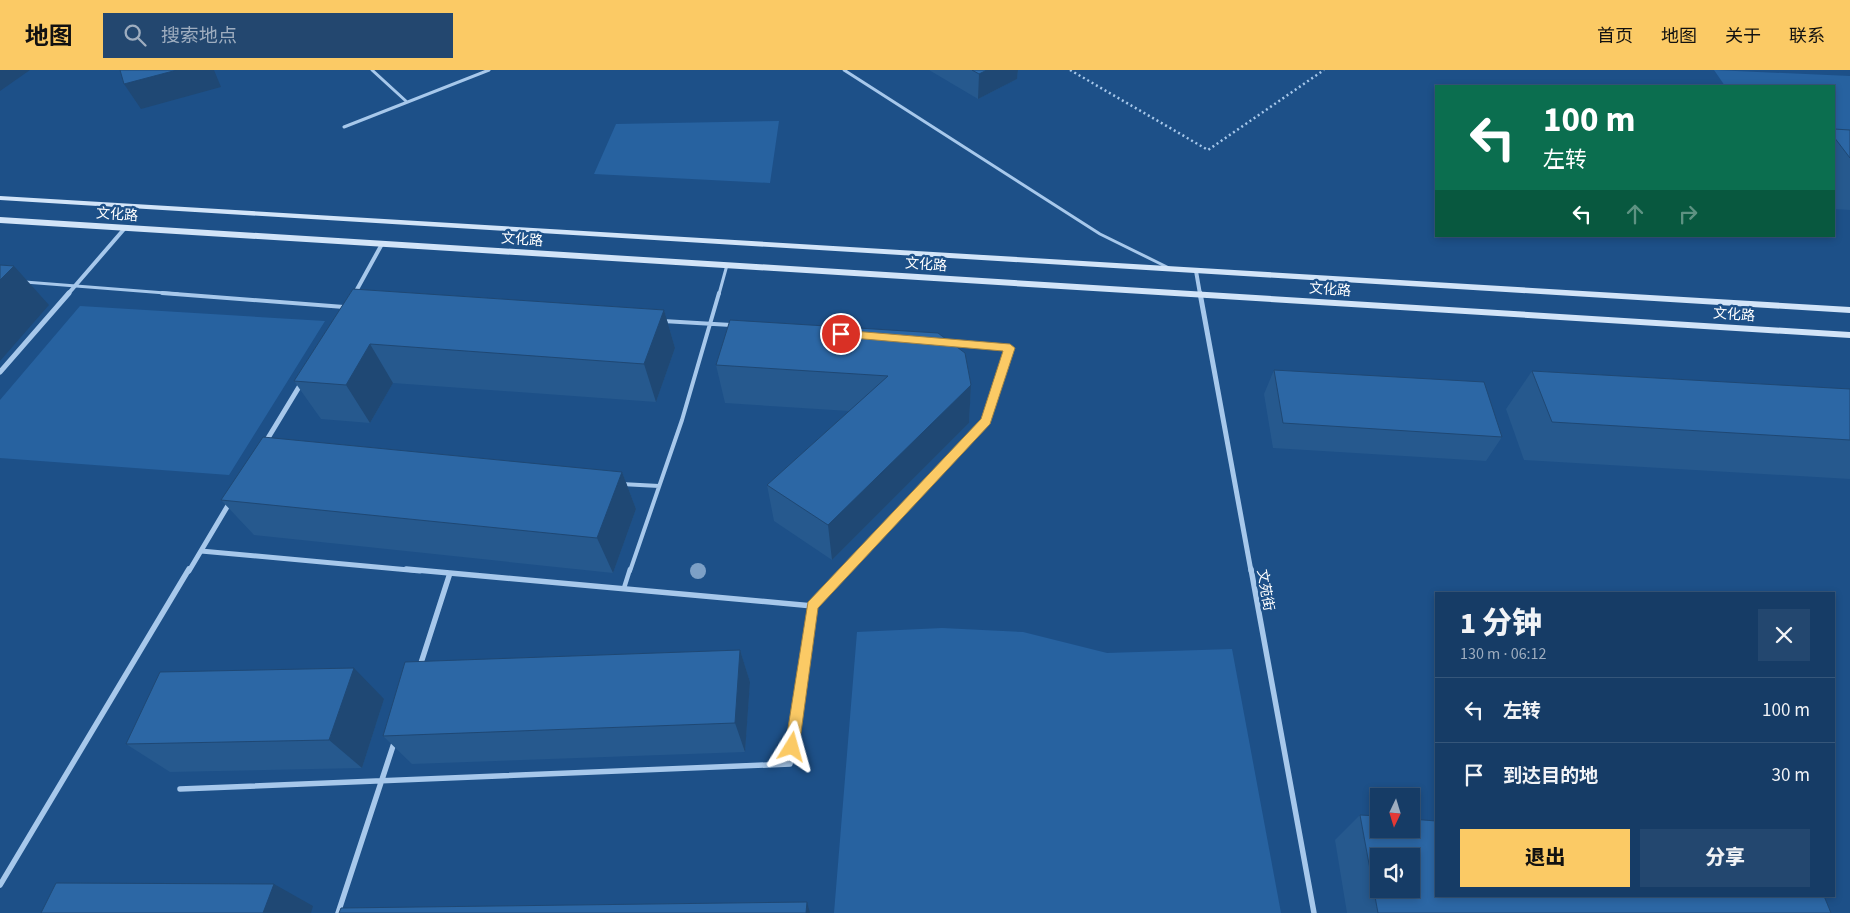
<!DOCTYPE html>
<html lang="zh">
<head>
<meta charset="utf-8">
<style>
  body { margin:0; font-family:"Source Sans 3","Noto Sans SC",sans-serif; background:#23476f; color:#f1f3f6; height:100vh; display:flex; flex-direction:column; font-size:19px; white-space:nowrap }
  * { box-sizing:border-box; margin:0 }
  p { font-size:16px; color:#9eadbf }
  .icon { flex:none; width:28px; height:28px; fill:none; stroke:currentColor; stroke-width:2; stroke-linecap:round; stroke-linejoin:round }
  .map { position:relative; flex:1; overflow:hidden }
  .details { position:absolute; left:1435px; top:522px; width:400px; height:305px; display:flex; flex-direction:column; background:#163c66; border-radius:0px; box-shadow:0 2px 8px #0003,0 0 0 1px #35567a }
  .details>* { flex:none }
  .guide { position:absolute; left:1435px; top:15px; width:400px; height:152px; border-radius:0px; box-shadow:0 2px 8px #0003,0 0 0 1px #35567a; background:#0b6e4f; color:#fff; overflow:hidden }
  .needle { width:32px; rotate:184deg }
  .fabs { position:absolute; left:1370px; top:718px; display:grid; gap:10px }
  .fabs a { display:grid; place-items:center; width:50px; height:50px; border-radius:0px; background:#163c66; box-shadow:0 2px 8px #0003,0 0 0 1px #35567a; font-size:25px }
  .pin { position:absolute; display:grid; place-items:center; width:42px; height:42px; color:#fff; margin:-21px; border:2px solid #fff; border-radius:50%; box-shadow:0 1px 5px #0007 }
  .me { position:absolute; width:55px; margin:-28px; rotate:8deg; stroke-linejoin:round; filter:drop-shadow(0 0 4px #0008) }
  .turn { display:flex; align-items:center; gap:18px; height:105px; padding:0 25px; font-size:22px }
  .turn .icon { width:65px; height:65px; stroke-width:2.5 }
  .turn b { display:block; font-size:35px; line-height:42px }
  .lanes { display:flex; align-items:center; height:48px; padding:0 25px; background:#0003; justify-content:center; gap:25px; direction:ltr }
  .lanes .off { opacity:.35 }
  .round { display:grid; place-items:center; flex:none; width:52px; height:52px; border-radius:0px; background:#23476f }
  .summary { display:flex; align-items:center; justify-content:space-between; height:85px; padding:0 25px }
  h1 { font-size:30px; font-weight:800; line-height:38px }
  .button { display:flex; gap:10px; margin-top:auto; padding:10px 25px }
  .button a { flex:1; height:58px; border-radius:0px; background:#fbca65; color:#111; font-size:20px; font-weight:800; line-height:58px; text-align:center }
  .button a+a { background:#23476f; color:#f1f3f6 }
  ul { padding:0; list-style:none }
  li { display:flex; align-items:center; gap:15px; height:65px; padding:0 25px; border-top:1px solid #35567a }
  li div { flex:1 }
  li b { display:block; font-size:19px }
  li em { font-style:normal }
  header { display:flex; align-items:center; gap:30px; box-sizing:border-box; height:70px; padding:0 25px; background:#fbca65; color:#111 }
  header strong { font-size:24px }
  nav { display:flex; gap:28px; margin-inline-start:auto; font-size:18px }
  .search { width:350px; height:45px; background:#23476f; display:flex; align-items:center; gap:12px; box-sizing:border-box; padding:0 18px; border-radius:0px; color:#9eadbf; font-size:19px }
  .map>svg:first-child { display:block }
</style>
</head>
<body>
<header>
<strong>地图</strong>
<div class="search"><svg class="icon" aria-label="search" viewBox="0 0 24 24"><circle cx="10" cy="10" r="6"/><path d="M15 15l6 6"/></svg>搜索地点</div>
<nav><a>首页</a><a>地图</a><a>关于</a><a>联系</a></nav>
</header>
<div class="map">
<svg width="1850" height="843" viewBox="0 0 1850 843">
  <rect width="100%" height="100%" fill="#1d5088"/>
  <path fill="#2762a0" d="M 1714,0 L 1850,6 L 1850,94 L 1834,94 L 1834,16 L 1725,16 Z
    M 779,51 L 770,113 L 594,104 L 616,54 Z
    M 80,236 L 325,251 L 229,405 L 0,388 L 0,330 Z
    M 942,558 L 1023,562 L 1107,583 L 1232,579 L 1281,843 L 834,843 L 857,562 Z"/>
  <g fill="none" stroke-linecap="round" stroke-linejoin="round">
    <path stroke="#a7c8eb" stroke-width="2.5" stroke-dasharray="2 3" stroke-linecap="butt" d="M 1070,0 L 1208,80 L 1324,0"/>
    <path stroke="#a7c8eb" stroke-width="3" d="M 372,0 L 407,32
      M 844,0 L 1100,164 L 1169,198
      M 344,57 L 489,0
      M 25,212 L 178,224
      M 719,224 L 727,195"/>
    <path stroke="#a7c8eb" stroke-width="4" d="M 162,223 L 344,237
      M 663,251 L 731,255
      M 621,414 L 659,416
      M 630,501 L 682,350 L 719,223
      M 846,501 L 986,351 L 1010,278 L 948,273"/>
    <path stroke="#a7c8eb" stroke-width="4.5" d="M 624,518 L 630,499
      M 813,536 L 847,499"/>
    <path stroke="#a7c8eb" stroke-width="4" d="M 1196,201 L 1200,224
      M 355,223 L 382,174
      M 68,224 L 125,158"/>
    <path stroke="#a7c8eb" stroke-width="5" d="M 1200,223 L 1251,501
      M 0,302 L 69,223
      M 265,373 L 302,312
      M 201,481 L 420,501
      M 189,501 L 230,432"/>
    <path stroke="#a7c8eb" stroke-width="5.5" d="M 1251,499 L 1314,843
      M 420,596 L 450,503
      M 180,719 L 790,694 L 813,536 L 406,499
      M 0,815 L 189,499
      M 338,843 L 395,670"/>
    <path fill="#d2e4f8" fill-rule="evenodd" d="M 0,126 L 1850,237 L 1850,243 L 0,130 Z
      M 0,147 L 1850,262 L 1850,268 L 0,153 Z"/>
  </g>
  <circle fill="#7da0c6" cx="698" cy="501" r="8"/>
  <path fill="#26598e" d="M 929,0 L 1018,0 L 1017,9 L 978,29 Z
    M 1834,59 L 1850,60 L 1850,140 L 1834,139 Z
    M 353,219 L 664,240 L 675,278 L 656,332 L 393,313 L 370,353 L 321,349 L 294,311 Z
    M 730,250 L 971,315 L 969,353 L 832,490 L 774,451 L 767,415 L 849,341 L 725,333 L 716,295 Z
    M 1274,300 L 1502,367 L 1486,391 L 1273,378 L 1264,324 Z
    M 1532,301 L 1850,319 L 1850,409 L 1524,390 L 1506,339 Z
    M 622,402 L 636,439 L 613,503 L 254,465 L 221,430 Z
    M 740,580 L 750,612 L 745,682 L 412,694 L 383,666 Z
    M 384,629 L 362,698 L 170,702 L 126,674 Z
    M 1360,745 L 1831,843 L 1347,843 L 1335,770 Z"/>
  <path fill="#1f4874" d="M 0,0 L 30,0 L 0,21 Z
    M 177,0 L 214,0 L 221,17 L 141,39 L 124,14 Z
    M 987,0 L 1018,0 L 1017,9 L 978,29 L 979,4 Z
    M 14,196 L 49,235 L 0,291 L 0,210 Z
    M 664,240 L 675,278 L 656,332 L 644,294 Z
    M 370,274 L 393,313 L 370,353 L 346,315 Z
    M 971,315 L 969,353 L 832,490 L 828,455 Z
    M 622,402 L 636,439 L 613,503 L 597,468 Z
    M 740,580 L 750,612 L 745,682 L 735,653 Z
    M 354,598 L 384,629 L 362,698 L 329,670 Z
    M 274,814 L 313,836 L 311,843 L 263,843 Z
    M 807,832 L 810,843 L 806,843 Z"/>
  <path fill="#2c67a5" stroke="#1f4874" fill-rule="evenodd" d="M 120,0 L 177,0 L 124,14 Z
    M 972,0 L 987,0 L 979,4 Z
    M 1834,59 L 1850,60 L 1850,88 L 1834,67 Z
    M 0,195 L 14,196 L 0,210 Z
    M 353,219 L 664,240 L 644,294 L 370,274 L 346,315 L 294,311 Z
    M 730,250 L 938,263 L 965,283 L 971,315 L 828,455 L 767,415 L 888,306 L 716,295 Z
    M 1274,300 L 1484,312 L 1502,367 L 1283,353 Z
    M 1532,301 L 1850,319 L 1850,370 L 1552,352 Z
    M 263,367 L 622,402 L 597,468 L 221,430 Z
    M 740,580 L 735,653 L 383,666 L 405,592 Z
    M 354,598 L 329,670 L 126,674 L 160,602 Z
    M 1360,745 L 1379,746 L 1379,759 L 1411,759 L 1411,749 L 1436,751 L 1436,826 L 1824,826 L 1831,843 L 1378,843 ZM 1379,786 L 1411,786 L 1411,819 L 1379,819 Z
    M 56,813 L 274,814 L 263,843 L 41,843 Z
    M 807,832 L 806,843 L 339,843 L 341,838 Z"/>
  <path fill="#fbca65" stroke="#a38342" d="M 841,260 L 1010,274 L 1015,278 L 990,354 L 818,538 L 799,677 L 797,681 L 792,683 L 787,681 L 785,677 L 808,532 L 981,349 L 1003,281 L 841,267 L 836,264 Z"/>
  <g text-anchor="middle" stroke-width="5" stroke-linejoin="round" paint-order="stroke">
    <g font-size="14" fill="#fff" stroke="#1d5088">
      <text transform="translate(117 144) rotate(4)" y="5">文化路</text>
      <text transform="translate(522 169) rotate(4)" y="5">文化路</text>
      <text transform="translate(926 194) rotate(4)" y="5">文化路</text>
      <text transform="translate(1330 219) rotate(4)" y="5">文化路</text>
      <text transform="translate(1734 244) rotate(4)" y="5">文化路</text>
      <text transform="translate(1266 520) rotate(80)" y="5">文苑街</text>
    </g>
  </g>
</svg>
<div class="fabs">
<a><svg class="needle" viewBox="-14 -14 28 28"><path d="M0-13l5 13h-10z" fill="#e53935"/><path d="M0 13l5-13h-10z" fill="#9eadbf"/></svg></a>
<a><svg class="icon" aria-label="sound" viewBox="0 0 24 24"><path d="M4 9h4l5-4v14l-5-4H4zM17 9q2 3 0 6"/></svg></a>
</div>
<div class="pin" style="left:841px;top:264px;background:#d93025"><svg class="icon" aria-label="arrive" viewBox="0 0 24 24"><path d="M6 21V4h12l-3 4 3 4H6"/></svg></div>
<svg class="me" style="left:792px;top:677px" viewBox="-20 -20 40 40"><path d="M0-17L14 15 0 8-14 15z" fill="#fbca65" stroke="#fff" stroke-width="4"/></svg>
<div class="guide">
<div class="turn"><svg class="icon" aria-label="left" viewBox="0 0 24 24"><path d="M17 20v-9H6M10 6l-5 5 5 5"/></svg><div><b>100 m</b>左转</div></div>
<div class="lanes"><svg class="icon" aria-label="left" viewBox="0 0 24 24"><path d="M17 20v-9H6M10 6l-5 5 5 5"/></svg><svg class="icon off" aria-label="ahead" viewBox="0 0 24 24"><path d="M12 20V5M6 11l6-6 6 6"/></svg><svg class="icon off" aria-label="right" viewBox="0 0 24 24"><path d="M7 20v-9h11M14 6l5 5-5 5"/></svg></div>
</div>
<section class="details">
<div class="summary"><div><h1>1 分钟</h1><p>130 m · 06:12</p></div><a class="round"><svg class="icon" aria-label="close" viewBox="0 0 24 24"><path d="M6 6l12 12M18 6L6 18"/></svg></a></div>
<ul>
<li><svg class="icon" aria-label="left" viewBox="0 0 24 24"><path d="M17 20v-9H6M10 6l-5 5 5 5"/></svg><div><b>左转</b></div><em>100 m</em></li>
<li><svg class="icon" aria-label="arrive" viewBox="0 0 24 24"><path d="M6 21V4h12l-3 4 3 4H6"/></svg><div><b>到达目的地</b></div><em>30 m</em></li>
</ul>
<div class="button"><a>退出</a><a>分享</a></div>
</section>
</div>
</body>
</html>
